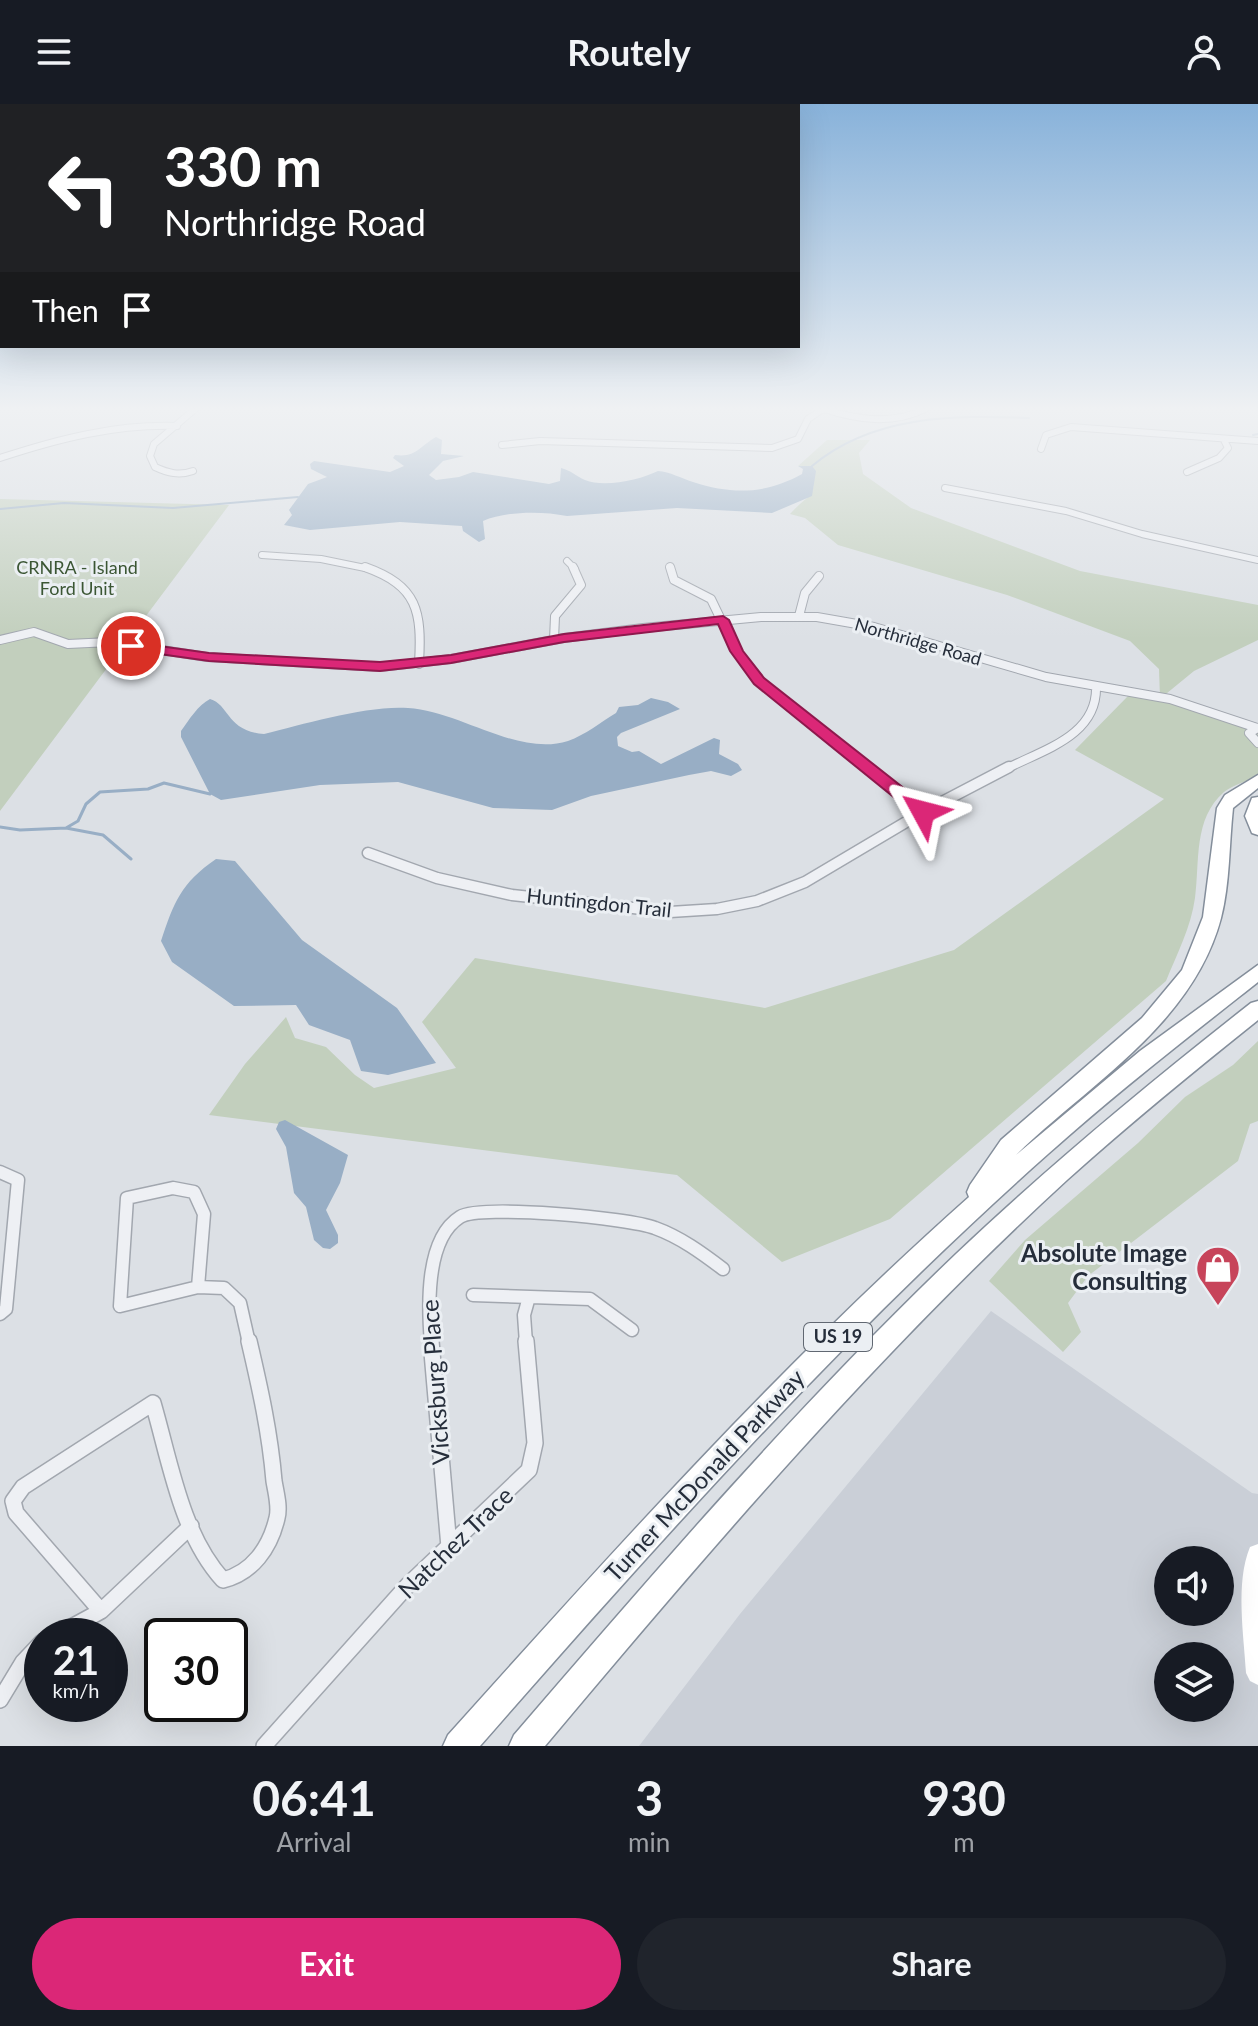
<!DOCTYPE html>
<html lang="en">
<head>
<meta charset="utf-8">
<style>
  body { margin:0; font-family:Lato,sans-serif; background:#20242c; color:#f1f3f6; height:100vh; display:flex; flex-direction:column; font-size:30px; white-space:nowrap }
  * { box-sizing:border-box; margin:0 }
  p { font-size:26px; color:#9ea1a6 }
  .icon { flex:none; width:44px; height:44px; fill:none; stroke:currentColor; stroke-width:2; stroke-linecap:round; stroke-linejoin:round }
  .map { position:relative; height:1642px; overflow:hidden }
  .panel { display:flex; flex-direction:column; background:#171b24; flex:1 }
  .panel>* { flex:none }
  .banner { position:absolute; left:0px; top:0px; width:800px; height:244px; box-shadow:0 8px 32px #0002; background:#202124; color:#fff; overflow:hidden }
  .controls { position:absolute; left:1154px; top:1442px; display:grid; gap:16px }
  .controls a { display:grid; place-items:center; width:80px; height:80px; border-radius:50%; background:#171b24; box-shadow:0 8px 32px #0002; font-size:40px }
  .speed { position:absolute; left:24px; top:1514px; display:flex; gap:16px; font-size:40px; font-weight:700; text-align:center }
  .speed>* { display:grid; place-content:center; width:104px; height:104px; border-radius:50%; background:#171b24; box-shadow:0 8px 32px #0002; line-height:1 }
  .speed small { font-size:20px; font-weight:400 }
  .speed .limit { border:4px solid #111; border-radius:12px; background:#fff; color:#111 }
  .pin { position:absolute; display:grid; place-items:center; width:68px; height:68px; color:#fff; margin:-34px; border:4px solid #fff; border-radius:50%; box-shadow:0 2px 8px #0007 }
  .me { position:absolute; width:88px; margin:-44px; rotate:308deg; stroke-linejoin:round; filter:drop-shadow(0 0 6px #0008) }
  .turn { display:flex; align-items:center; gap:28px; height:168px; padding:0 32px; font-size:36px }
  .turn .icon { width:104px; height:104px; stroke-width:2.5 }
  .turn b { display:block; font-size:56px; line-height:68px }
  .then { display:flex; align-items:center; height:76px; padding:0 32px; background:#0003; gap:16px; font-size:30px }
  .eta { display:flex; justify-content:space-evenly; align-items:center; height:136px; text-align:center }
  .eta b { font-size:48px; font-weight:700; line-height:56px }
  .cta { display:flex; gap:16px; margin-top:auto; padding:16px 32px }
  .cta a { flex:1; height:92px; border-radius:48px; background:#db2777; color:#fff; font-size:32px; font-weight:700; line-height:92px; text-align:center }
  .cta a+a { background:#20242c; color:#f1f3f6 }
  header { display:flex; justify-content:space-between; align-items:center; height:104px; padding:0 32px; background:#171b24; font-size:36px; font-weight:700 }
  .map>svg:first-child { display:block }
</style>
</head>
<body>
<header><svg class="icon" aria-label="menu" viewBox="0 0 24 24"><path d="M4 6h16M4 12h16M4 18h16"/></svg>Routely<svg class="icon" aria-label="person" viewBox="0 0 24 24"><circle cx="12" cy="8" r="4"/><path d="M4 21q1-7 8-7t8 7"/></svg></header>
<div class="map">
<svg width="1258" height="1642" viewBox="0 0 1258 1642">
  <rect width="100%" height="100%" fill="#dce0e5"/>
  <path fill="#cacfd7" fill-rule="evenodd" d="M 991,1207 L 1252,1389 L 1258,1390 L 1258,1642 L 639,1642 L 740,1510 ZM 1168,1456 L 1220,1456 L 1220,1508 L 1168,1508 ZM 1168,1552 L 1220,1552 L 1220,1604 L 1168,1604 Z"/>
  <path fill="#c2cfbd" d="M 827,336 L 870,336 L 859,349 L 863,370 L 911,404 L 1080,467 L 1258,501 L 1258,536 L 1194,567 L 1161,594 L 1240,620 L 1258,629 L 1258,672 C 1247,677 1233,681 1224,688 C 1193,715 1200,757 1195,794 C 1191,823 1177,850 1166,877 L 890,1115 L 782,1158 L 677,1071 L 209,1011 L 245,960 L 286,913 L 295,934 L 326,943 L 355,971 L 374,984 L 456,964 L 422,918 L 475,854 L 765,904 L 954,846 L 1164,695 L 1075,646 L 1128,592 L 1160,594 L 1159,565 L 1130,537 L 1007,491 L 838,441 L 805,414 L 790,410 C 812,386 816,397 812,362 L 798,362 Z
    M 0,395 L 229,401 L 0,707 Z
    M 1258,937 L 1258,1017 L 1250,1020 L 1238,1057 L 1088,1172 L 1068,1199 L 1081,1228 L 1063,1248 L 989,1177 L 1025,1136 L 1138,1039 L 1185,993 L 1233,961 Z"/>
  <path fill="#98aec5" d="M 436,333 L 442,336 L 441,350 L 464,352 L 443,357 L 429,371 L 436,376 L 459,373 L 473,368 L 549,380 L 560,377 L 561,364 C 570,366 576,372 585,376 C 604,384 640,376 658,367 C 670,368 681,374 693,378 C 733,391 766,390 802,370 L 803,365 L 798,362 L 812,362 L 816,367 L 812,392 L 772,409 L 677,404 L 567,412 C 542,407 506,407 483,417 L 485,435 L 479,438 L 463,427 L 462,422 L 400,418 L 310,426 L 284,421 L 292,411 L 289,406 L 308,380 L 327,373 L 311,365 L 310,360 L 314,357 L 390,368 L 404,362 L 393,354 L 395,351 C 416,354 420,342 436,333 Z
    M 651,594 L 668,598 L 680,605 L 621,629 L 617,633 L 618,642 L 632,648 L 639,647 L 661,660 L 714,634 L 720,636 L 719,650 L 738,660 L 742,666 L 731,672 L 711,667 L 689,671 L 591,692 L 552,706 L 493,704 L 398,678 L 320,681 L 221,696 L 210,690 L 181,633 L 181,627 C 189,616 198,601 210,595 C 230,601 226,627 264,630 C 304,620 368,601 408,604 C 460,607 518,653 568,637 C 585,631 601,618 616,609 L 619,603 L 638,601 Z
    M 216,755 L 235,757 L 302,836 L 397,904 L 436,959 L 388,971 L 361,967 L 350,936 L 309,921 L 296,901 L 234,902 L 172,858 L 161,837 C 174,798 181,779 216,755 Z
    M 285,1016 L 348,1051 L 340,1079 L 326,1106 L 338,1131 L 338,1139 L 330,1145 L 323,1144 L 314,1136 L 306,1103 L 294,1089 L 286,1043 L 276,1025 L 279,1018 Z"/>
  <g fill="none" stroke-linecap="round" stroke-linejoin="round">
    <path stroke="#98aec5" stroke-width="2" d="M 1253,331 L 1258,330
      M 812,362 C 873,311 953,311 1029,314
      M 0,405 L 64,399 L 173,404 L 298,393"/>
    <path stroke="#98aec5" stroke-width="3" d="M 0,723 L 20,726 L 66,724 L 78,717 L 86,700 L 100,688 L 148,685 L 164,679 L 210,690
      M 66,724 L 103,731 L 131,755"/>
    <g stroke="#a2a7af" stroke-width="8">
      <path id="street-far4" d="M 824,305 C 858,316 892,321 925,305
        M 502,341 L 540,337 L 772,344 L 798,335 L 808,315 L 823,305
        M 1041,345 L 1046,331 L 1071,323 L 1258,337
        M 0,354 C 58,335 115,320 177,322
        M 193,367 C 179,372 168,369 155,363 L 150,352 L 154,340 L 195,305
        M 1187,368 L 1219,354 L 1228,344 L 1224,336
        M 945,384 L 1066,407 L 1142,430 L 1258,456
        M 262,451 L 321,455 L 370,465
        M 567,457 L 575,465"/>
    </g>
    <g stroke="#a2a7af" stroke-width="10">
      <path id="street-far3" d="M 365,463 C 418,482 422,507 419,560
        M 670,463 L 674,476 L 711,495 L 736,547 L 759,577 L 870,665
        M 799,512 L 805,489 L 819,472
        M 0,536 L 34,528 L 68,540 L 110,538 L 207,553 L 380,563 L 451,555 L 564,534 L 643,524 L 761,513 L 817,513 L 874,523 L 1046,573 L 1170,595 L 1257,624
        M 554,536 L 555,512 L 581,481 L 573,463
        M 1258,624 L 1249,629 L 1258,639
        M 1006,665 C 1042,646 1098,632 1096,582"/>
    </g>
    <g stroke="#a2a7af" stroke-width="13">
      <path id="street-far2" d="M 867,663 L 923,708
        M 368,749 L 437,774 L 512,791 L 670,808 L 717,805 L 757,797 L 805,778 L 923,708 L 1009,663"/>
    </g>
    <g stroke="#a2a7af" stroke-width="15">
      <path id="street-far1" d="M 0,1068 L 18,1076 L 6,1205 L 0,1210
        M 173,1084 L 194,1088 L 204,1110 L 198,1183 L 120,1202 L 127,1094 Z
        M 198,1183 L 224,1184 L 240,1199 L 249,1239
        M 473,1191 L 590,1195 L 632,1226
        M 431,1239 C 428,1203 425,1135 460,1113 C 480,1100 630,1114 655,1124 C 680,1133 702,1149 723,1165
        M 526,1239 L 524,1211 L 529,1193"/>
    </g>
    <g stroke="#a2a7af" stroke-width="18">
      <path id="street" d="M 431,1237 L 449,1443
        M 101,1507 L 191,1422
        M 55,1532 L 101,1507 L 16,1409 L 13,1397 L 23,1383 L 153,1299 C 170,1357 181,1430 223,1476 C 252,1469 270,1444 277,1414 C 280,1403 276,1389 274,1377 C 270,1329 260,1284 249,1237
        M 0,1596 L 23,1558 L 42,1538
        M 264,1642 L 408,1481 L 529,1366 L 535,1339 L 526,1237"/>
    </g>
    <g stroke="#848e9b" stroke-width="3">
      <path id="highway" d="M 1258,671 L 1258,684 L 1233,704 C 1229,740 1230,779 1221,814 C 1193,920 1090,979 1016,1051 L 1140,947 L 1258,861 L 1258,878 C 1187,934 1115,990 1048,1050 C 843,1232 660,1436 480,1642 L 443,1642 L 448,1631 C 615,1445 782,1259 969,1093 L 967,1088 L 970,1081 L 1001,1036 L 1142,914 L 1182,866 L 1203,813 L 1217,704 L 1225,691 Z
        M 1258,693 L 1258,731 L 1252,729 L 1245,712 L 1252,694 Z
        M 1258,897 L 1258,916 C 1193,968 1129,1020 1067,1076 C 878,1249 710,1445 545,1642 L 509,1642 L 514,1631 C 656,1466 799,1300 956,1150 C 1050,1061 1149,979 1251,899 Z"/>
    </g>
    <use href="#street-far4" stroke="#eef0f4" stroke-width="6"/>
    <use href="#street-far3" stroke="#eef0f4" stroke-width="8"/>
    <use href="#street-far2" stroke="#eef0f4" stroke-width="10"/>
    <use href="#street-far1" stroke="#eef0f4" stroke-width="12"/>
    <use href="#street" stroke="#eef0f4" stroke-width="15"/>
    <path fill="#fff" fill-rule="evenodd" d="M 1258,1440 L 1258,1581 L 1250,1577 L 1246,1569 C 1244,1531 1235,1479 1250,1443 Z"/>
    <use href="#highway" fill="#fff" fill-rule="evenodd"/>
  </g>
  <linearGradient id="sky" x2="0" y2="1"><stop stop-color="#88b2da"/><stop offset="0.57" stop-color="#eff1f3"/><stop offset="1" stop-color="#eff1f3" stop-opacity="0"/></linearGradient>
  <rect width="1258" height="535" fill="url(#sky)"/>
  <path fill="#db2777" stroke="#8e194d" stroke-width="2" d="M 723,512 L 729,516 L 743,547 L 764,574 L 929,704 L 929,712 L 917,712 L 754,580 L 730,547 L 718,520 L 564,538 L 451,559 L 380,567 L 209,557 L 131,546 L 124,542 L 131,538 L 209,549 L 380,558 L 451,551 L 564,530 Z"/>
  <defs>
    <g id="shop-pin" transform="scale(2.3)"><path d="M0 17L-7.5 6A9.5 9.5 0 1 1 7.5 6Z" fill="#c7445a" stroke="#ebeff3"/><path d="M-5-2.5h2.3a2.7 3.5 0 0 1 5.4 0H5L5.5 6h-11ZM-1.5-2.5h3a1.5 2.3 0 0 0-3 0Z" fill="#fff"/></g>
  </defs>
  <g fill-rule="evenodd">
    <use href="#shop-pin" x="1218" y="1164"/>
  </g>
  <g text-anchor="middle" stroke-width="6" stroke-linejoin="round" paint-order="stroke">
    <g font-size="18" fill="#3b5634" stroke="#ebeff3">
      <text x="77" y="470">CRNRA - Island<tspan x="77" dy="21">Ford Unit</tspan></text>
    </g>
    <g font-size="18" fill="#262e3b" stroke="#ebeff3">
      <text transform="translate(918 538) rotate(16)" y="6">Northridge Road</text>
    </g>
    <rect fill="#ebeff3" stroke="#616872" stroke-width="2" x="804" y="1219" width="68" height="28" rx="6"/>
    <g font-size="18" font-weight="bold" fill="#262e3b">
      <text x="838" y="1239">US 19</text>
    </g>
    <g font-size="20" fill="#262e3b" stroke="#ebeff3">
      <text transform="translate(599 799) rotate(6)" y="7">Huntingdon Trail</text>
    </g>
    <g font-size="24" font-weight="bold" fill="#262e3b" stroke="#ebeff3" text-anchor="end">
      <text x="1187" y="1158">Absolute Image<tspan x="1187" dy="28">Consulting</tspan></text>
    </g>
    <g font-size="24" fill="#262e3b" stroke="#ebeff3">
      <text transform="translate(436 1278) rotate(-94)" y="8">Vicksburg Place</text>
      <text transform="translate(705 1372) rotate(-47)" y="8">Turner McDonald Parkway</text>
      <text transform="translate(456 1439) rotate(-44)" y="8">Natchez Trace</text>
    </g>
  </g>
</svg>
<div class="controls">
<a><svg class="icon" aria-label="sound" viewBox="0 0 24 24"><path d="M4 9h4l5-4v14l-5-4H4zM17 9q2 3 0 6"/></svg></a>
<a><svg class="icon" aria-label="layers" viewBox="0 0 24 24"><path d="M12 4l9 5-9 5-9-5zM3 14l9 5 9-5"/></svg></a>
</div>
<div class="speed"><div>21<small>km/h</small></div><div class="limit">30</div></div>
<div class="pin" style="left:131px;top:542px;background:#d93025"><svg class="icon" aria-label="arrive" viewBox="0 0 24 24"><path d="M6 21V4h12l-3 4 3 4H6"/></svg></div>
<svg class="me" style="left:923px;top:708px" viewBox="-20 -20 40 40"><path d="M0-17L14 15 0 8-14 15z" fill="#db2777" stroke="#fff" stroke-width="4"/></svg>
<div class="banner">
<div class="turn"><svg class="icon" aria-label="left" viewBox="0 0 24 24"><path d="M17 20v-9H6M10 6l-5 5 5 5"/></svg><div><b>330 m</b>Northridge Road</div></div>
<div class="then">Then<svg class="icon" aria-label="arrive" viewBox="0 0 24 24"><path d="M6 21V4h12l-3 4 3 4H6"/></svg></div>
</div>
</div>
<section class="panel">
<div class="eta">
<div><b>06:41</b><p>Arrival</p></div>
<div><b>3</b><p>min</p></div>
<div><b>930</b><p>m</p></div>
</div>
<div class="cta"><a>Exit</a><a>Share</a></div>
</section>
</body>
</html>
